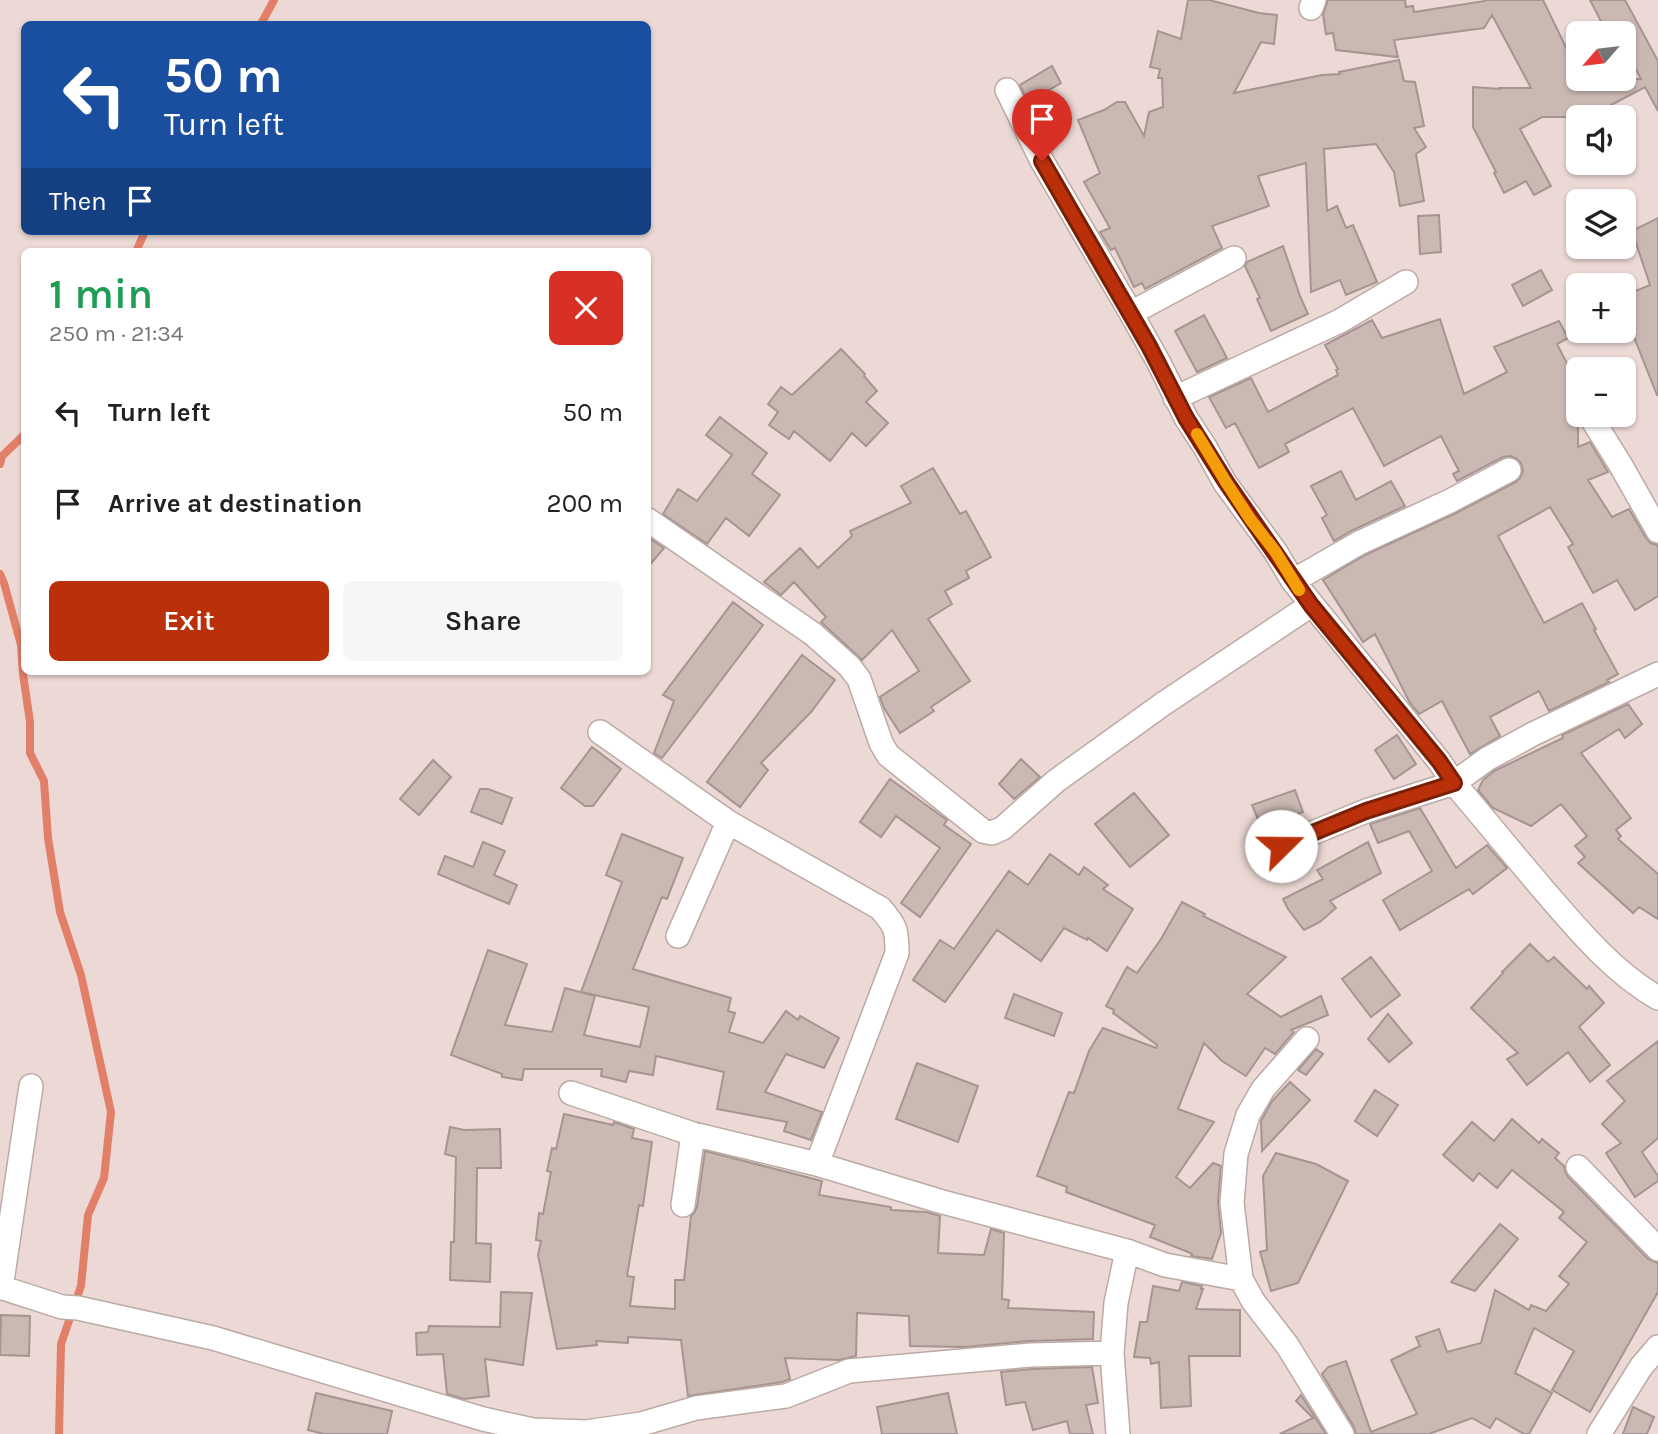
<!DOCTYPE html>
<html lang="en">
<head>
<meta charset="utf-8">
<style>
  body { margin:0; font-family:Karla,sans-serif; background:#f6f6f6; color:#202124; height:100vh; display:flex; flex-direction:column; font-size:26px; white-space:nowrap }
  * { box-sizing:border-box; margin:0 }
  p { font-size:23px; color:#757577 }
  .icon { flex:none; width:38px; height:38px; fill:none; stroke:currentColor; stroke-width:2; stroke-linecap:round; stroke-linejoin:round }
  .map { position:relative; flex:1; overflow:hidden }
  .sheet { position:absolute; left:21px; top:248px; width:630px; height:427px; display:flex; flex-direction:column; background:#fff; border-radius:10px; box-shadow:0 2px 5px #0004 }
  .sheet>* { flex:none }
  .banner { position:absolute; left:21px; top:21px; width:630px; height:214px; border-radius:10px; box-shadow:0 2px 5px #0004; background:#1a4fa0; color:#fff; overflow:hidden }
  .needle { width:46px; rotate:242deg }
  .controls { position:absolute; left:1566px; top:21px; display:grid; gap:14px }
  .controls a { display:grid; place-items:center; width:70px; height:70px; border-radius:10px; background:#fff; box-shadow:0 2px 5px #0004; font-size:35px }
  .pin { position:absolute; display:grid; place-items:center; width:60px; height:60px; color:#fff; margin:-72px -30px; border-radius:50% 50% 50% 0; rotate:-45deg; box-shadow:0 0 7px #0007 }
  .pin .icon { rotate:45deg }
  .me { position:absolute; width:77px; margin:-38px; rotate:68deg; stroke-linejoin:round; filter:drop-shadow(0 0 5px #0008) }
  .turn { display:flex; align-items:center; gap:24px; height:147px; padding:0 28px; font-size:32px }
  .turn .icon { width:91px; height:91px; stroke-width:2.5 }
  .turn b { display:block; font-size:49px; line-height:60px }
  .then { display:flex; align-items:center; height:66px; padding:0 28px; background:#0003; gap:14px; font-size:26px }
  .round { display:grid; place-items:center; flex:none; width:74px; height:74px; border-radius:10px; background:#f6f6f6 }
  .summary { display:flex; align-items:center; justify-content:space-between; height:119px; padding:0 28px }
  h1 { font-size:42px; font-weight:600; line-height:52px; color:#1e9e55 }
  .button { display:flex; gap:14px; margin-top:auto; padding:14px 28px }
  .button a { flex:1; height:80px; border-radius:10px; background:#ba300a; color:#fff; font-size:28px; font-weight:600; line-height:80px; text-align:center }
  .button a+a { background:#f6f6f6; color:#202124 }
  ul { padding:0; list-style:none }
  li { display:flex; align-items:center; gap:21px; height:91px; padding:0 28px }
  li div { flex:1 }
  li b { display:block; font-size:26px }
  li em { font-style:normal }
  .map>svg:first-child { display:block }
</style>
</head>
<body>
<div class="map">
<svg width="1658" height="1434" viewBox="0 0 1658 1434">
  <rect width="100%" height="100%" fill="#ecd9d5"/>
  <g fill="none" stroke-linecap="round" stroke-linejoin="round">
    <path stroke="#e27f68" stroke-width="8" d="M 261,24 L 274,0
      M 136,252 L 145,231
      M 0,464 L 2,456 L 24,435
      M 0,574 L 4,583 L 21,645 L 23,674 L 30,722 L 30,753 L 44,781 L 48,838 L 60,912 L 81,975 L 111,1112 L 104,1178 L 88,1215 L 81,1286 L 61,1344 L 59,1434"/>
  </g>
  <path fill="#cab8b3" stroke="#a5948f" stroke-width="2" d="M 1188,0 L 1209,0 L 1259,13 L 1277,15 L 1274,44 L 1261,42 L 1234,93 L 1322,75 L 1340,74 L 1339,72 L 1399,60 L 1404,81 L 1415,82 L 1424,126 L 1414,128 L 1426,147 L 1416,154 L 1424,201 L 1400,206 L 1394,172 L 1376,144 L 1324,149 L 1327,211 L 1337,206 L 1346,228 L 1353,225 L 1377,282 L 1346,295 L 1340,280 L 1311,292 L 1306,163 L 1258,176 L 1269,206 L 1212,226 L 1222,248 L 1145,289 L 1142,283 L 1134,287 L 1115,248 L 1111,250 L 1100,232 L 1110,228 L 1084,182 L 1100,173 L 1078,120 L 1104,110 L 1117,102 L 1125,102 L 1144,136 L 1149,112 L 1163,107 L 1162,78 L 1158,78 L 1160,69 L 1150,67 L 1158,31 L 1181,39 Z
    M 1328,0 L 1405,0 L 1406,7 L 1413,6 L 1414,12 L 1485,1 L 1485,0 L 1543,0 L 1578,72 L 1578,79 L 1641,79 L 1624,47 L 1624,33 L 1607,33 L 1590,0 L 1625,0 L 1658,61 L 1658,111 L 1645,87 L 1611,105 L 1618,117 L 1542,117 L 1520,129 L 1551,186 L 1534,195 L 1526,181 L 1504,193 L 1494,173 L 1496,172 L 1473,127 L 1473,87 L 1501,89 L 1498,88 L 1531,88 L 1492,15 L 1484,28 L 1394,40 L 1398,57 L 1336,50 L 1333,33 L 1326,34 L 1323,14 Z
    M 1052,66 L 1061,83 L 1028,102 L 1020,85 Z
    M 1439,215 L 1441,252 L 1420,254 L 1418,216 Z
    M 1658,218 L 1658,395 L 1657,395 L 1624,312 L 1624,296 L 1650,285 L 1632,231 Z
    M 1283,246 L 1300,296 L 1308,314 L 1271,331 L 1257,299 L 1260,298 L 1245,266 L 1247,262 Z
    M 1541,270 L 1552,290 L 1523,306 L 1512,285 Z
    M 1204,315 L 1227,358 L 1197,372 L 1175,331 Z
    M 1440,319 L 1464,394 L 1507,372 L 1494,347 L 1559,321 L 1568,338 L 1557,344 L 1578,385 L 1578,447 L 1590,442 L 1608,472 L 1588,480 L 1612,517 L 1629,509 L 1646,538 L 1650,543 L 1657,545 L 1658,548 L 1658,596 L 1635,610 L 1617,580 L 1593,593 L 1568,547 L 1573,544 L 1550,507 L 1498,536 L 1544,623 L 1582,603 L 1596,629 L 1594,630 L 1618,674 L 1607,680 L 1609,682 L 1549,711 L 1539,691 L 1490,717 L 1500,736 L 1470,754 L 1442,701 L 1419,714 L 1410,703 L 1375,634 L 1363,642 L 1323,580 L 1365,555 L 1456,513 L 1516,482 L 1520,478 L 1523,471 L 1521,463 L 1516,458 L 1510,456 L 1503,457 L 1457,481 L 1453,474 L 1459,471 L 1441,436 L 1384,466 L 1353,408 L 1285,444 L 1289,452 L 1259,468 L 1235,423 L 1226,428 L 1209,397 L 1251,378 L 1268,412 L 1338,375 L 1336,370 L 1338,369 L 1325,345 L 1372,320 L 1382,338 Z
    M 841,349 L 865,374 L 864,376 L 877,391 L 866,402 L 888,423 L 866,446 L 852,433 L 830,461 L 794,431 L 789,439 L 769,425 L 778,412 L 768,404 L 781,387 L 792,395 Z
    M 720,417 L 767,453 L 752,474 L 780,495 L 749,536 L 726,518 L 707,544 L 663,514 L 678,489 L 697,501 L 732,455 L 706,435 Z
    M 933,468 L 960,514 L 966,511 L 991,557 L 966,571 L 969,578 L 945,591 L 952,604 L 928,619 L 970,681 L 931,707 L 934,711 L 900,733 L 884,708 L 880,697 L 919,671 L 892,630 L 862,660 L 821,622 L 826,617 L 794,582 L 781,595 L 764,582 L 800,548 L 818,568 L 852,536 L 850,531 L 911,503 L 901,486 Z
    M 1341,471 L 1356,500 L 1391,481 L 1405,506 L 1353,530 L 1334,541 L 1322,518 L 1327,515 L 1311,486 Z
    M 649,538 L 664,548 L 648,567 L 648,540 Z
    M 733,602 L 763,625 L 662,758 L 654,753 L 674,701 L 663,695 Z
    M 802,655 L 835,680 L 811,712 L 761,763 L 768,770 L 740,807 L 707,782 Z
    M 1628,704 L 1642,724 L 1625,738 L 1619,729 L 1581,753 L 1631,818 L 1616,830 L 1621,836 L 1618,839 L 1658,874 L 1658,919 L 1639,907 L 1633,913 L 1578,863 L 1585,857 L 1575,846 L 1587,836 L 1561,804 L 1531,826 L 1493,808 L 1478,790 L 1483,780 L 1494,771 L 1563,738 L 1562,735 Z
    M 1397,735 L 1416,764 L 1394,779 L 1375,750 Z
    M 592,747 L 621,769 L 593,806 L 585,806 L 561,788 Z
    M 1021,759 L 1040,777 L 1014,799 L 999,784 Z
    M 433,760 L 451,777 L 419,815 L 400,799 Z
    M 890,779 L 947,820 L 944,825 L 971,844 L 920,917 L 901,903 L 940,848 L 896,816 L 881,837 L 860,822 Z
    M 480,789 L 488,789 L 512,798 L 502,824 L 471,812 Z
    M 1295,790 L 1303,812 L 1280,821 L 1283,830 L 1270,837 L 1268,843 L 1252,805 Z
    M 1134,793 L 1169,835 L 1130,867 L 1095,824 Z
    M 1420,808 L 1456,868 L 1487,845 L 1507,868 L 1473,894 L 1469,889 L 1400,930 L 1383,900 L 1432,871 L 1409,831 L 1378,843 L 1370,824 Z
    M 622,834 L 683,858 L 667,899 L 662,897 L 633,969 L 731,998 L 728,1011 L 735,1013 L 729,1032 L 763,1043 L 786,1011 L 798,1020 L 800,1016 L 839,1038 L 824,1068 L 786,1054 L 765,1092 L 822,1112 L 811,1140 L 784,1131 L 787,1122 L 717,1109 L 724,1072 L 656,1056 L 653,1075 L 629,1071 L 626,1082 L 601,1076 L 602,1069 L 524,1069 L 522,1080 L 502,1077 L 502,1074 L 451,1055 L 488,950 L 527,964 L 505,1025 L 552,1032 L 565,988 L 595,996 L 584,1035 L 640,1047 L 649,1007 L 581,992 L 622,882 L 606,875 Z
    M 483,842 L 505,851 L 494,875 L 517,885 L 509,904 L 438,874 L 445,856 L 473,867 Z
    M 1368,842 L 1381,873 L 1330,901 L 1336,908 L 1320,922 L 1304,930 L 1288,909 L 1283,899 L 1323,879 L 1317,870 Z
    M 1050,854 L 1079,875 L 1084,867 L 1108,885 L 1103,889 L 1133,909 L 1107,951 L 1088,938 L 1087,940 L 1064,928 L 1041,961 L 997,930 L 945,1002 L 913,980 L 940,940 L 954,949 L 1009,871 L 1028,885 Z
    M 1182,902 L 1205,914 L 1203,916 L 1286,957 L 1247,994 L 1281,1017 L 1321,996 L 1328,1015 L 1291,1030 L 1294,1032 L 1275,1054 L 1265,1048 L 1246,1076 L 1222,1061 L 1204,1043 L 1178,1109 L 1214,1122 L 1176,1177 L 1190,1188 L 1213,1163 L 1221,1166 L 1218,1202 L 1221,1233 L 1212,1259 L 1191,1256 L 1192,1254 L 1188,1252 L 1150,1237 L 1155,1225 L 1066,1192 L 1067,1187 L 1037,1176 L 1069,1092 L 1074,1093 L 1089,1051 L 1103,1028 L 1156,1048 L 1157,1045 L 1113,1013 L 1114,1010 L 1106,1006 L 1127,967 L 1137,973 L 1161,939 Z
    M 1530,944 L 1548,962 L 1554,957 L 1587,989 L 1589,986 L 1604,1003 L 1579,1027 L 1610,1065 L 1590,1082 L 1568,1052 L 1527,1085 L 1507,1059 L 1518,1053 L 1471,1008 L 1503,973 L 1502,972 Z
    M 1371,957 L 1400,995 L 1371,1017 L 1342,979 Z
    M 1014,994 L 1062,1013 L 1054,1036 L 1005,1018 Z
    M 1388,1014 L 1412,1043 L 1389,1062 L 1368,1039 Z
    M 1658,1041 L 1658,1138 L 1642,1152 L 1658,1176 L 1658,1181 L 1635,1197 L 1606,1153 L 1621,1143 L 1602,1124 L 1625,1101 L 1607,1081 Z
    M 1316,1049 L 1323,1054 L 1306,1075 L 1298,1070 Z
    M 917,1063 L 978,1086 L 958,1142 L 896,1119 Z
    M 1290,1082 L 1310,1100 L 1262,1151 L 1261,1121 L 1272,1101 Z
    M 1375,1090 L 1398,1105 L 1377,1136 L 1355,1121 Z
    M 564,1114 L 613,1125 L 614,1122 L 634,1129 L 632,1138 L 652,1142 L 643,1206 L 639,1205 L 627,1276 L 634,1277 L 630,1306 L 675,1309 L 675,1280 L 684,1280 L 691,1216 L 694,1213 L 697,1207 L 705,1151 L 822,1181 L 819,1195 L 891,1207 L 891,1210 L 926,1212 L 940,1216 L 938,1253 L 984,1255 L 991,1229 L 1004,1233 L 1002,1299 L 1009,1300 L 1008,1308 L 1094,1312 L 1093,1339 L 1030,1341 L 964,1347 L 910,1346 L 909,1316 L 857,1313 L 856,1356 L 839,1360 L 785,1358 L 790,1379 L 782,1382 L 688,1396 L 681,1340 L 628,1337 L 628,1343 L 596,1341 L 597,1345 L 557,1349 L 538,1255 L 541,1241 L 536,1240 L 539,1213 L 543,1214 L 551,1172 L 547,1171 L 552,1148 L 556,1149 Z
    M 1512,1119 L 1539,1143 L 1542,1139 L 1559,1153 L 1555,1158 L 1564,1166 L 1565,1171 L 1568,1177 L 1648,1259 L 1658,1263 L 1658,1292 L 1590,1412 L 1552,1390 L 1574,1351 L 1534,1328 L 1515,1373 L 1552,1393 L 1529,1434 L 1524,1434 L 1496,1418 L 1490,1428 L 1472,1418 L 1429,1434 L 1356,1434 L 1354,1427 L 1322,1374 L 1328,1367 L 1346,1361 L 1371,1432 L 1417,1414 L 1391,1360 L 1420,1346 L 1416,1337 L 1439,1329 L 1447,1352 L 1481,1343 L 1495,1290 L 1529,1310 L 1531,1305 L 1546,1311 L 1569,1284 L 1559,1276 L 1587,1242 L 1559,1218 L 1564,1212 L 1512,1170 L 1497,1188 L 1479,1173 L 1473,1181 L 1443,1155 L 1472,1122 L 1494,1141 Z
    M 450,1127 L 464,1130 L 500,1129 L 501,1168 L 477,1168 L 476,1243 L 491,1244 L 490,1282 L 450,1280 L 451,1242 L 454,1242 L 456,1157 L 445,1154 Z
    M 1276,1153 L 1316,1164 L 1348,1181 L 1298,1283 L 1271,1291 L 1260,1252 L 1267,1250 L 1263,1176 Z
    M 1500,1224 L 1518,1239 L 1475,1291 L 1451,1282 Z
    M 1182,1282 L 1202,1286 L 1201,1289 L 1203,1289 L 1196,1309 L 1240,1310 L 1240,1356 L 1189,1356 L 1191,1406 L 1161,1408 L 1159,1362 L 1151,1364 L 1150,1358 L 1134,1357 L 1140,1322 L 1147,1322 L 1153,1286 L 1179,1291 Z
    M 501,1292 L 532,1293 L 523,1365 L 485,1359 L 489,1396 L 464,1399 L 447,1394 L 443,1354 L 417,1355 L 416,1333 L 428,1332 L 429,1326 L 500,1327 Z
    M 1,1315 L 30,1316 L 29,1356 L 0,1355 Z
    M 1092,1367 L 1098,1403 L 1086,1405 L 1093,1434 L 1070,1434 L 1067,1421 L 1033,1430 L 1025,1402 L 1006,1405 L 1001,1372 L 1032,1369 Z
    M 316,1393 L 392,1411 L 387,1434 L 324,1434 L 308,1430 Z
    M 948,1393 L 957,1434 L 882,1434 L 877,1407 Z
    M 1301,1395 L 1326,1434 L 1280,1434 L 1313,1418 L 1296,1401 Z
    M 1633,1407 L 1654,1417 L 1647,1434 L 1623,1434 Z"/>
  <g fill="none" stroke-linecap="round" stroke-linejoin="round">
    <g stroke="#bbaaa5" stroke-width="26">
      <path id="street" d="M 1311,8 L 1314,0
        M 1007,90 L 1042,161 L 1131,313 L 1159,363 L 1186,418 L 1205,447 L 1225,483 L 1275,551 L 1293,581 L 1439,761 L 1454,783 C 1483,818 1512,852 1541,887 C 1576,927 1611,971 1658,998
        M 1131,313 L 1234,258
        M 1175,398 L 1340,321 L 1406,282
        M 1592,419 L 1620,464 L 1658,531
        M 648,520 L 813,634 L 849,666 L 859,679 L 881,743 L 888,755 L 983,831 L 992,833 L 1003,828 L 1056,781 L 1163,704 L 1311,605
        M 1293,581 L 1359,543 L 1450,501 L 1509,470
        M 600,732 L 728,822 L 880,908 C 896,926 897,930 897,953 L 817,1164
        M 1281,846 L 1366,811 L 1454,783 L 1487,759 L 1533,734 L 1658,674
        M 678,936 L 728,822
        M 1307,1039 L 1263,1089 L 1248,1115 L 1236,1154 L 1232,1203 L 1241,1279 L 1253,1301 L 1287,1345 L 1342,1434
        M 571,1093 L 693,1134 L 817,1164 L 939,1201 L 1127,1251
        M 1578,1167 L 1658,1249
        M 683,1205 L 693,1134
        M 0,1287 L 62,1307 L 78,1308 L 213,1338 L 483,1419 L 533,1430 L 586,1432 L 641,1424 L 696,1408 L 786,1396 L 849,1371 L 1031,1355 L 1112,1353
        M 1,1288 L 31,1086
        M 1118,1434 L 1112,1353 L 1116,1303 L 1127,1251 L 1165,1265 L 1241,1279
        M 1599,1434 L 1641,1367 L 1658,1347"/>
    </g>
    <use href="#street" stroke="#fff" stroke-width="23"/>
  </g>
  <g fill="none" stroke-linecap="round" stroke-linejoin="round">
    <g stroke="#791f06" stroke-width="18">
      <path id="route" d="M 1042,161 L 1149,346 L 1186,418 L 1226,482 L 1311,605 L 1439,761 L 1454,783 L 1366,811 L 1281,846"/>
    </g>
    <use href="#route" stroke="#ba300a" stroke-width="12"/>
    <path stroke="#f59e0b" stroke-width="12" d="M 1197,434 L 1226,482 L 1250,519 L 1275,551 L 1299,590"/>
  </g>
</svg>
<div class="controls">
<a><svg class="needle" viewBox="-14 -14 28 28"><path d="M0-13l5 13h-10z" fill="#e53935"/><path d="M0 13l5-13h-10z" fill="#757577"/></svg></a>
<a><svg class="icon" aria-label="sound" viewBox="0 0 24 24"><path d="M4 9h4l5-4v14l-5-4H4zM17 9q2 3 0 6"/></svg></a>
<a><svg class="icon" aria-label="layers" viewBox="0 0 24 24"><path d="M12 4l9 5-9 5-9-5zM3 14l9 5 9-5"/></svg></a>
<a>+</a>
<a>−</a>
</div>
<div class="pin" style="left:1042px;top:161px;background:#d93025"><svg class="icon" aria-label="arrive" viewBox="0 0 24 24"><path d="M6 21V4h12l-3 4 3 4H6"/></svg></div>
<svg class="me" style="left:1281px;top:846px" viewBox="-20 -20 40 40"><circle r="19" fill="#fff"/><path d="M0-13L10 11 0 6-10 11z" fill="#ba300a"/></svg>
<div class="banner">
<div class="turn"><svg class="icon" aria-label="left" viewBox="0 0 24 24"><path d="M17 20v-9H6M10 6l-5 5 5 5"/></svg><div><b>50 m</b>Turn left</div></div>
<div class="then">Then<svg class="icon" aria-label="arrive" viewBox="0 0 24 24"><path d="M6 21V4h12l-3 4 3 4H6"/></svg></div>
</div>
<section class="sheet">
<div class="summary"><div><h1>1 min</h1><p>250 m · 21:34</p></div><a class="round" style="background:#d93025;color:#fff"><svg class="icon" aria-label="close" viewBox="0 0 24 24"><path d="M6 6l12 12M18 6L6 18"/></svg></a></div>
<ul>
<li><svg class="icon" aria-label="left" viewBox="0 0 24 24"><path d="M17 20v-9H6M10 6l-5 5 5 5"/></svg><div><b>Turn left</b></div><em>50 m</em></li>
<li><svg class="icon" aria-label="arrive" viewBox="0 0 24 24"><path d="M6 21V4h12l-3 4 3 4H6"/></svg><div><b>Arrive at destination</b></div><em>200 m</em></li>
</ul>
<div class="button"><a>Exit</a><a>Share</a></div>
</section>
</div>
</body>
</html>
